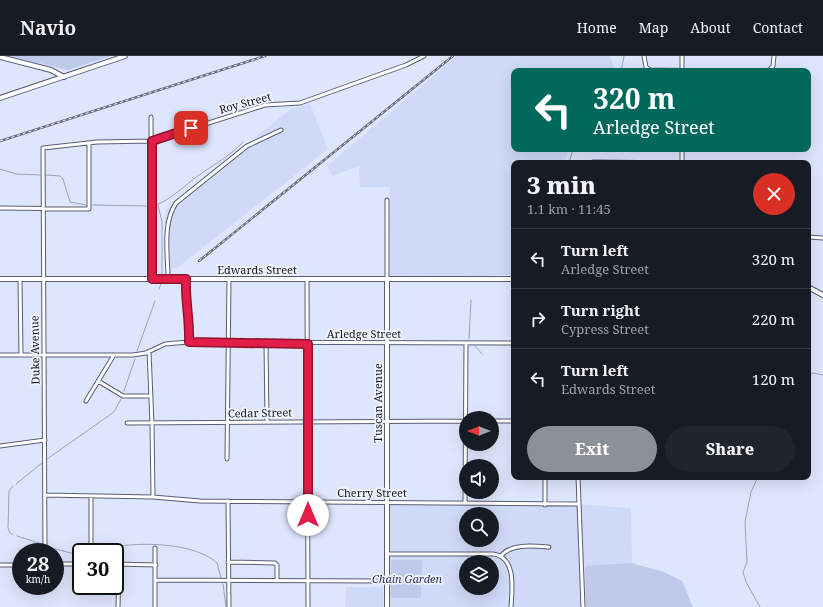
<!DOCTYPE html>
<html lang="en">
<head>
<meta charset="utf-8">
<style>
  body { margin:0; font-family:"Noto Serif",serif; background:#20242c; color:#f1f3f6; height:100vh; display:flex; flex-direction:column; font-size:15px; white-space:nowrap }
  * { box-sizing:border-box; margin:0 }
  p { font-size:13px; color:#9ea1a6 }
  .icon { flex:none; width:22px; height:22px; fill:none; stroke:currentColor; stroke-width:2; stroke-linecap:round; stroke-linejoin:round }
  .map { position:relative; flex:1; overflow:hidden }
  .side { position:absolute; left:511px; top:104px; width:300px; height:320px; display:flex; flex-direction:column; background:#171b24; border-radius:8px; box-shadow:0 4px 16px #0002 }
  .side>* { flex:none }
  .banner { position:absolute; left:511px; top:12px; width:300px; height:84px; border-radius:8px; box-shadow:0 4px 16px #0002; background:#00695c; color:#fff; overflow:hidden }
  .needle { width:26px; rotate:270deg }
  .fabs { position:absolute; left:459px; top:355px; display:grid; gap:8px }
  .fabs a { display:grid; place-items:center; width:40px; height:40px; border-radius:50%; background:#171b24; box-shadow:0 4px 16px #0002; font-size:20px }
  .speed { position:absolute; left:12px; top:487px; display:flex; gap:8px; font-size:20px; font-weight:700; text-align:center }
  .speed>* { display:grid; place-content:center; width:52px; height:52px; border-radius:50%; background:#171b24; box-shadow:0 4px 16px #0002; line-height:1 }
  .speed small { font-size:10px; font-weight:400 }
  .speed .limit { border:2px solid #111; border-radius:6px; background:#fff; color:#111 }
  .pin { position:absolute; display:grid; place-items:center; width:34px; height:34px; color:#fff; margin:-17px; border-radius:8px; box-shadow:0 2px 6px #0006 }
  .me { position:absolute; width:44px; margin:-22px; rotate:0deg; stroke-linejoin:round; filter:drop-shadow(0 0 3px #0008) }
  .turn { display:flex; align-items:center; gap:14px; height:84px; padding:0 16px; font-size:18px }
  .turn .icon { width:52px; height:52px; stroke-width:2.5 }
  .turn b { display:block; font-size:28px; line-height:34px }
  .round { display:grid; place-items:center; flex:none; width:42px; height:42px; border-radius:21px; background:#20242c }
  .headline { display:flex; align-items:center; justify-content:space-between; height:68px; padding:0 16px }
  h1 { font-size:24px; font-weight:800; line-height:30px }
  .primary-button { display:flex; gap:8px; margin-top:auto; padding:8px 16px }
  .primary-button a { flex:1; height:46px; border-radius:24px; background:#8c9099; color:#fff; font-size:16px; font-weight:800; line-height:46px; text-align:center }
  .primary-button a+a { background:#20242c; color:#f1f3f6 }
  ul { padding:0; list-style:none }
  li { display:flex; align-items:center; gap:12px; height:60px; padding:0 16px; border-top:1px solid #363941 }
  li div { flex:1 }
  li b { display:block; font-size:15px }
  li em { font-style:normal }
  header { display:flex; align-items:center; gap:24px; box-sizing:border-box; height:56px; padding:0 20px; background:#171b24; border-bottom:1px solid #363941 }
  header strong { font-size:19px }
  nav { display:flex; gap:22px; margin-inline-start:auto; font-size:14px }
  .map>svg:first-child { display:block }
</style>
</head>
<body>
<header>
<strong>Navio</strong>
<nav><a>Home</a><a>Map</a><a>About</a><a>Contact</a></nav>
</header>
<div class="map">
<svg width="823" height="551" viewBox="0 0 823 551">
  <rect width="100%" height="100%" fill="#dee6fd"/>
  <path fill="#cfdaf8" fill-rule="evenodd" d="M 457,0 L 610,0 L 615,15 L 514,15 L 514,93 L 569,93 L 564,107 L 514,107 L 514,219 L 389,220 L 390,131 L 360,131 L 359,110 L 332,120 L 327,110 Z
    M 310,48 L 328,93 L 177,212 L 165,213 L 165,163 L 166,155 L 171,149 L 292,52 Z
    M 387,445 L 579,448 L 631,452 L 632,507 L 664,516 L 682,525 L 693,551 L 387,551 ZM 466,458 L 492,458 L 492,484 L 466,484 ZM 466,506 L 492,506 L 492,532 L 466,532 Z
    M 346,531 L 383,531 L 383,551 L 345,551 Z"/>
  <path fill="#bfcaea" d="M 9,0 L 111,0 L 68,14 Z
    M 391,504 L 422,504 L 421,542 L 391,542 Z
    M 631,507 L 664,516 L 682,525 L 693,551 L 586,551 L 585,510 Z"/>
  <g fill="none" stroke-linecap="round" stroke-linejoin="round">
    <path stroke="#99a4c3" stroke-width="1" d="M 621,15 L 624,0
      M 569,107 L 573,93
      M 0,113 L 16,118 L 40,119
      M 46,119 L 60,120 L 63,123 L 70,146 L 86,149
      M 93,149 L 148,150
      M 156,149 C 170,144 183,131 195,122 C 211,110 229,101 243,86
      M 158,149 L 162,166 L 162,218
      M 159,233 L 161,228
      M 469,283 L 471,244
      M 475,290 L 482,298
      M 137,295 L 155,245
      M 808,320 L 813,317 L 823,319
      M 124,335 L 135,303
      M 47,403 L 114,356 L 121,343
      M 758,421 L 751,436 L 745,466 L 747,506 L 743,516 L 746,526 L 760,551
      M 16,428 L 42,407
      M 13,430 L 9,435 L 8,472 L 10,477 L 13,479
      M 17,480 L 42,488
      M 121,490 C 147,486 197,488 217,507 L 221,522
      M 48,491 L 71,497 L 81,497
      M 223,528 L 226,551"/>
    <g stroke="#585f73" stroke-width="5">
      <path id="street" d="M 644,0 L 646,11 L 650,14 L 714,15
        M 682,0 L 682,15
        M 768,15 L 773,10 L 774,0
        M 151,61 L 152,223
        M 593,106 L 685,107
        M 682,107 L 682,93
        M 387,144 L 387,223
        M 0,152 L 89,153 L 89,88
        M 808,181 L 823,182
        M 20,223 L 21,299
        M 168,223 C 168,199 162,168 176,147 L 247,90 L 281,74
        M 186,223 C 186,244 190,265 189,286
        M 307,223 L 308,551
        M 266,287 L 267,365
        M 149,295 L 152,368 L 153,441
        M 0,299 L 133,299 L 146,297 L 165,288 L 189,286 L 514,287
        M 98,325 L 123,340 L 151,340
        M 86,345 L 114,299
        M 492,365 L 514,365
        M 127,367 L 466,365
        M 0,390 L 45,384
        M 227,403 L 229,223
        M 545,421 L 545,449
        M 578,421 L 583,551
        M 45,439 L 153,441 L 200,445 L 579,448
        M 91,440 L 91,496
        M 228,445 L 229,551
        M 465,447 L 466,287
        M 45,496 L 43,92 L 97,86 L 152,85 L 265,49 L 300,47 L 406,9 L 424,0
        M 387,498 L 493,498 C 517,501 512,534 511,551
        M 501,500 C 511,487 535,490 549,491
        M 228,506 L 275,507 L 277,509 L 277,525
        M 55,508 L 81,508
        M 115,508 L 156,509
        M 0,509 L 21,509
        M 156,524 L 387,525
        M 118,551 L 119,508
        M 155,551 L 155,492"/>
    </g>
    <g stroke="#585f73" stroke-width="6">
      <path id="secondary" d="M 0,1 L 51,14 L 64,21
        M 0,42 L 125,0
        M 0,223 L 514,223
        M 808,231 L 823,239
        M 387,551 L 387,223"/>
    </g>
    <use href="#street" stroke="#fff" stroke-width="3"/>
    <use href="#secondary" stroke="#fff" stroke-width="4"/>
    <g stroke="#6a6f7e" stroke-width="2.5">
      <path id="rail" d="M 0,85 L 265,0
        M 199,205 L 453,0"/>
    </g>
    <use href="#rail" stroke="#f0f4fd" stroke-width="1" stroke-dasharray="3" stroke-linecap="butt"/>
  </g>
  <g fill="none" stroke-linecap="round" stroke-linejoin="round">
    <g stroke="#92132f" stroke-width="10">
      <path id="route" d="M 191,72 L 152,85 L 152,223 L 186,223 C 185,244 190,265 189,286 L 308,288 L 308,459"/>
    </g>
    <use href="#route" stroke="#e11d48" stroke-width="7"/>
  </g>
  <g text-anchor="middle" stroke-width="3.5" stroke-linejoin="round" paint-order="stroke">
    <g font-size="11" fill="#171a22" stroke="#f0f4fd">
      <text transform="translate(245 47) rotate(-15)" y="4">Roy Street</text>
      <text x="257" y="218">Edwards Street</text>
      <text x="364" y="282">Arledge Street</text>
      <text transform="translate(35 294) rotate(-91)" y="4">Duke Avenue</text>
      <text transform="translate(378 347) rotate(-90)" y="4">Tuscan Avenue</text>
      <text transform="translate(260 357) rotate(-1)" y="4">Cedar Street</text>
      <text x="372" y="441">Cherry Street</text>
    </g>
    <g font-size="11" font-style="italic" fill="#2b3662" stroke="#f0f4fd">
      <text x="407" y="527">Chain Garden</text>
    </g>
  </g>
</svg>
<div class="fabs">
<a><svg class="needle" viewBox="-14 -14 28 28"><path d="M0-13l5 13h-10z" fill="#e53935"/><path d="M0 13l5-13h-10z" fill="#9ea1a6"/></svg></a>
<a><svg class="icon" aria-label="sound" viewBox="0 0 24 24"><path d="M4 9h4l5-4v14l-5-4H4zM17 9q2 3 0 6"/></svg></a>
<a><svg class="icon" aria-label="search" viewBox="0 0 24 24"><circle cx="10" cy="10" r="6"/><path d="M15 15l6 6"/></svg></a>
<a><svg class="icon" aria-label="layers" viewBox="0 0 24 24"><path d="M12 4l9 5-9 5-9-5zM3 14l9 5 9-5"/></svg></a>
</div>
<div class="speed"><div>28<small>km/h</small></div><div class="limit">30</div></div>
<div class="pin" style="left:191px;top:72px;background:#d93025"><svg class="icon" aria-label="arrive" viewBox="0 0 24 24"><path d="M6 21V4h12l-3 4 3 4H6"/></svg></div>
<svg class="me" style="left:308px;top:459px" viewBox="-20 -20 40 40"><circle r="19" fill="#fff"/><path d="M0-13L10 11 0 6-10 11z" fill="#e11d48"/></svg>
<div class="banner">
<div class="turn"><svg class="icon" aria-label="left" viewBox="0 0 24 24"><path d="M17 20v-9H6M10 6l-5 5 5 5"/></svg><div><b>320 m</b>Arledge Street</div></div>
</div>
<section class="side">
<div class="headline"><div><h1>3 min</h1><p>1.1 km · 11:45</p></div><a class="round" style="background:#d93025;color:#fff"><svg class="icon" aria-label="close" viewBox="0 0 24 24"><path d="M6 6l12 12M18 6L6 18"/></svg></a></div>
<ul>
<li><svg class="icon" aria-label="left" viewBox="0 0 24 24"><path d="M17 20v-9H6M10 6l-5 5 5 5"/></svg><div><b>Turn left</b><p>Arledge Street</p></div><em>320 m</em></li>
<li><svg class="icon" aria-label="right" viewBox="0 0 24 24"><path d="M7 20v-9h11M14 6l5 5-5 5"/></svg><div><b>Turn right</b><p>Cypress Street</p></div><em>220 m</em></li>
<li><svg class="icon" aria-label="left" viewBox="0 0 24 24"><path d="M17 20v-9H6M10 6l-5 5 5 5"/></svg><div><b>Turn left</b><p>Edwards Street</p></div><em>120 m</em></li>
</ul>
<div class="primary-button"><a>Exit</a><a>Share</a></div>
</section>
</div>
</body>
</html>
